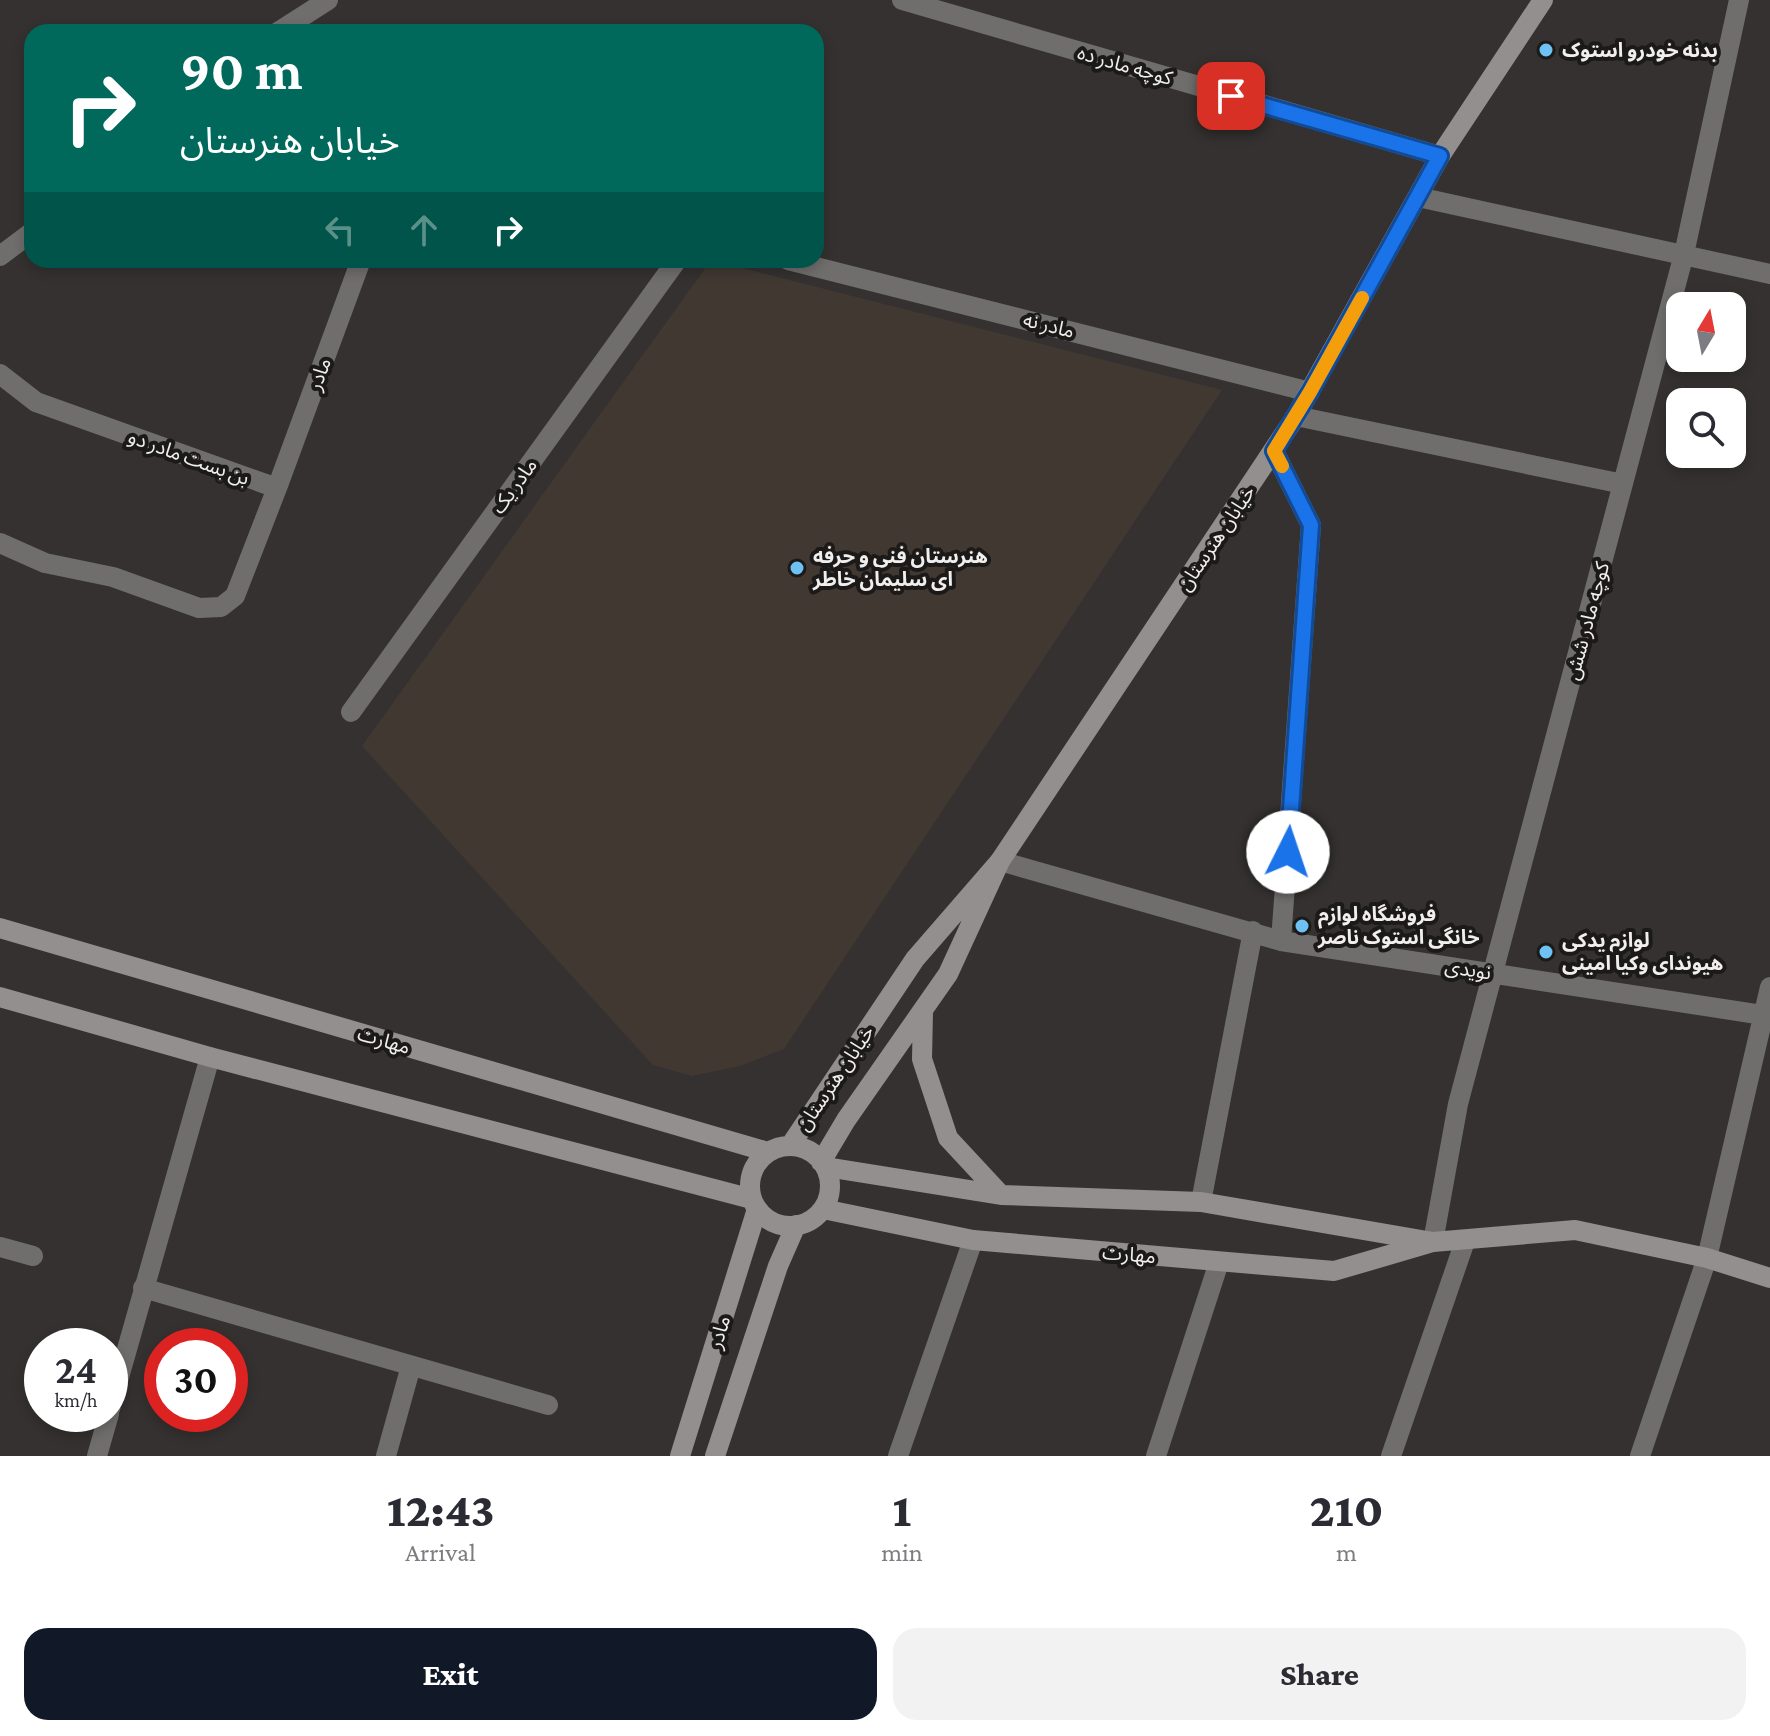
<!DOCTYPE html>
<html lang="en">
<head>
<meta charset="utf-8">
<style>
  body { margin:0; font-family:"Crimson Pro","Noto Sans Arabic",serif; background:#f2f2f3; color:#2b2b33; height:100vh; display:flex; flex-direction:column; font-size:30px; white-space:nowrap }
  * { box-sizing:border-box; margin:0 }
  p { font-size:26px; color:#7c7c81 }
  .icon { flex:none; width:44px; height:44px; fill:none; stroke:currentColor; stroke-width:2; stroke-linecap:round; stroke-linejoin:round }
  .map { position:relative; height:1456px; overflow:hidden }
  .side { display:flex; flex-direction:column; background:#fff; flex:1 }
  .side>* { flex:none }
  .hud { position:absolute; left:24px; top:24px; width:800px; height:244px; border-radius:24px; box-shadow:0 4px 12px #0003; background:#00695c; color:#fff; overflow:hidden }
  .needle { width:52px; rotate:10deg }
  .buttons { position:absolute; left:1666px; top:292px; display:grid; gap:16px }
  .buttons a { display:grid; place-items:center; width:80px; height:80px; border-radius:16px; background:#fff; box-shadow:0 4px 12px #0003; font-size:40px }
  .speed { position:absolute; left:24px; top:1328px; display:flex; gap:16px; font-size:40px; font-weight:700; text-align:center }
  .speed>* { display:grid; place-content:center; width:104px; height:104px; border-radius:50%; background:#fff; box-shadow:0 4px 12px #0003; line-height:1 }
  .speed small { font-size:20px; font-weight:400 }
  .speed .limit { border:12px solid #d22; background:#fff; color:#111 }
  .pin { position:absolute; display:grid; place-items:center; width:68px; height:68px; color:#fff; margin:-34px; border-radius:16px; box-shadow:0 4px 12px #0006 }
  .me { position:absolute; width:88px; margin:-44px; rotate:4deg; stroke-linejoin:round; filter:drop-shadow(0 0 6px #0008) }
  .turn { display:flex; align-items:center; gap:28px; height:168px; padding:0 24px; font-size:36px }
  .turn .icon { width:104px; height:104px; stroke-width:2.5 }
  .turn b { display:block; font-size:56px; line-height:68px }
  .lanes { display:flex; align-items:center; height:76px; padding:0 24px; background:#0003; justify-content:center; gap:40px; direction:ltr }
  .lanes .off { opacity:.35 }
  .eta { display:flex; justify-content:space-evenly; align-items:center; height:136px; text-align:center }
  .eta b { font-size:48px; font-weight:800; line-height:56px }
  .action { display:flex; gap:16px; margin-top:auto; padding:16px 24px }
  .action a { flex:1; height:92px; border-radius:24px; background:#111827; color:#fff; font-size:32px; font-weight:800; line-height:92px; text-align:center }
  .action a+a { background:#f2f2f3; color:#2b2b33 }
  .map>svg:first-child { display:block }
</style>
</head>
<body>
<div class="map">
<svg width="1770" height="1456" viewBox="0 0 1770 1456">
  <rect width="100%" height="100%" fill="#343130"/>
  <path fill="#413832" d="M 711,260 L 1222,390 L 784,1049 L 740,1066 L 692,1076 L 653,1065 L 362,746 Z"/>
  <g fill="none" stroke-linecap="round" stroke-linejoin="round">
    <path stroke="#6f6e6d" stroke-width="20" d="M 902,0 L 1440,156
      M 278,32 L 328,0
      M 1418,197 L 1770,274
      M 0,256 L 32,232
      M 788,260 L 1310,392
      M 0,374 L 36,402 L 277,488 L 235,596 L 221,607 L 199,608 L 113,577 L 45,563 L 0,543
      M 1296,416 L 1623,484
      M 1274,451 L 1311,525 L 1281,941 L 1770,1016
      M 277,488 L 361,260
      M 351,712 L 677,260
      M 1000,861 L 1281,941
      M 1201,1202 L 1253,931
      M 1433,1242 L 1458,1104 L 1684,254 L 1739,0
      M 0,1247 L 33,1256
      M 143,1288 L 548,1405
      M 110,1409 L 210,1057
      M 97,1456 L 109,1414
      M 386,1456 L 411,1366
      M 898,1456 L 973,1240
      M 1156,1456 L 1219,1262
      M 1391,1456 L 1465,1241
      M 1640,1456 L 1707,1258 L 1770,987"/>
    <path stroke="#928f8e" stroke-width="20" d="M 1000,861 L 1296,416 L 1440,156 L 1543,0
      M 0,928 L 768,1152
      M 0,997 L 210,1057 L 752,1199
      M 923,1012 L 922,1059 L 948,1138 L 1001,1195
      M 790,1146 L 915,959 L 1000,861 L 948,974 L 846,1120 L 821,1162
      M750 1186a40 40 0 1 1 80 0a40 40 0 1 1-80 0Z
      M 823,1209 L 973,1240 L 1334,1271 L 1433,1242 L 1201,1202 L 1001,1195 L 826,1167
      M 1433,1242 L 1575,1230 L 1707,1258 L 1770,1278
      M 680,1456 L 757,1209
      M 715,1456 L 778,1266 L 796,1225"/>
  </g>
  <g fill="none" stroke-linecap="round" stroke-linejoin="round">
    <g stroke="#114b97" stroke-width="20">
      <path id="route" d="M 1231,96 L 1440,156 L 1310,392 L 1274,451 L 1311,525 L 1288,852"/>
    </g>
    <use href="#route" stroke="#1a73e8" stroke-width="14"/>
    <path stroke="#f59e0b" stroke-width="14" d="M 1282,466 L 1274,451 L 1310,392 L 1362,298"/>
  </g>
  <g fill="#6dc2f3" stroke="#1b1a19" stroke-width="3">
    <circle cx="1546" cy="50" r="8"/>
    <circle cx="797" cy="568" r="8"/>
    <circle cx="1302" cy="926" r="8"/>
    <circle cx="1546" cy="952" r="8"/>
  </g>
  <g text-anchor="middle" stroke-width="8" stroke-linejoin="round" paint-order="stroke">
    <g font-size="20" font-weight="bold" fill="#f1efee" stroke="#1b1a19" text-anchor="start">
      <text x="1562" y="57">بدنه خودرو استوک</text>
      <text x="813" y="563">هنرستان فنی و حرفه<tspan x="813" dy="23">ای سلیمان خاطر</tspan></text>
      <text x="1318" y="921">فروشگاه لوازم<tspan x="1318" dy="23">خانگى استوک ناصر</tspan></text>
      <text x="1562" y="947">لوازم یدکى<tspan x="1562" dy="23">هیونداى وکیا امینى</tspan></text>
    </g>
    <g font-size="20" fill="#f1efee" stroke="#1b1a19">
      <text transform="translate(1125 65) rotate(16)" y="7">کوچه مادر ده</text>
      <text transform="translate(1049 325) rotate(14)" y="7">مادر نه</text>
      <text transform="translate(319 374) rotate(-70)" y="7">مادر</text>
      <text transform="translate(189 457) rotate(20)" y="7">بن بست مادر دو</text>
      <text transform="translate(514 486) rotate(-54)" y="7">مادر یک</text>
      <text transform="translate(1216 538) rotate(-56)" y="7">خیابان هنرستان</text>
      <text transform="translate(1587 621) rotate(-75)" y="7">کوچه مادر شش</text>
      <text transform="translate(1468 969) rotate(9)" y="7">نویدی</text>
      <text transform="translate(384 1040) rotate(16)" y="7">مهارت</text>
      <text transform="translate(835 1078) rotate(-56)" y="7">خیابان هنرستان</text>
      <text transform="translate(1129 1254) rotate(5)" y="7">مهارت</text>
      <text transform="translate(719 1332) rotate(-73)" y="7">مادر</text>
    </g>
  </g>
</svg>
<div class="buttons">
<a><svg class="needle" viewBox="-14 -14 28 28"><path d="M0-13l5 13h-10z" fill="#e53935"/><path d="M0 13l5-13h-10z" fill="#7c7c81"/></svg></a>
<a><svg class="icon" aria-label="search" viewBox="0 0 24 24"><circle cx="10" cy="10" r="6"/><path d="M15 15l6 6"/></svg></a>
</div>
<div class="speed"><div>24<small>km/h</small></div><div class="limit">30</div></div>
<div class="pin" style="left:1231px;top:96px;background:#d93025"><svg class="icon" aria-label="arrive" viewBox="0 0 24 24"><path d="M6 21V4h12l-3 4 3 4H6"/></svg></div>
<svg class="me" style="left:1288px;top:852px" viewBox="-20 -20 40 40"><circle r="19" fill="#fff"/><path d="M0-13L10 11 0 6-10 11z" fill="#1a73e8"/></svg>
<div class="hud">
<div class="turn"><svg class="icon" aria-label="right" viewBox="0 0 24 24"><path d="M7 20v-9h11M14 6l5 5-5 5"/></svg><div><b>90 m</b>خیابان هنرستان</div></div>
<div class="lanes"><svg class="icon off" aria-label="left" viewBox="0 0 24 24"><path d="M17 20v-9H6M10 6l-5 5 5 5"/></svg><svg class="icon off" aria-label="ahead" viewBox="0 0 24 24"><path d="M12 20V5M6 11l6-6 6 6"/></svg><svg class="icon" aria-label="right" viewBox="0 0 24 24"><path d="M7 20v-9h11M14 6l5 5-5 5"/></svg></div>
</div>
</div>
<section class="side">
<div class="eta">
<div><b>12:43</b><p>Arrival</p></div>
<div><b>1</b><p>min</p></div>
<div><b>210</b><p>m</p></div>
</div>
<div class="action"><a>Exit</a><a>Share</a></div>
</section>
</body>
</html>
